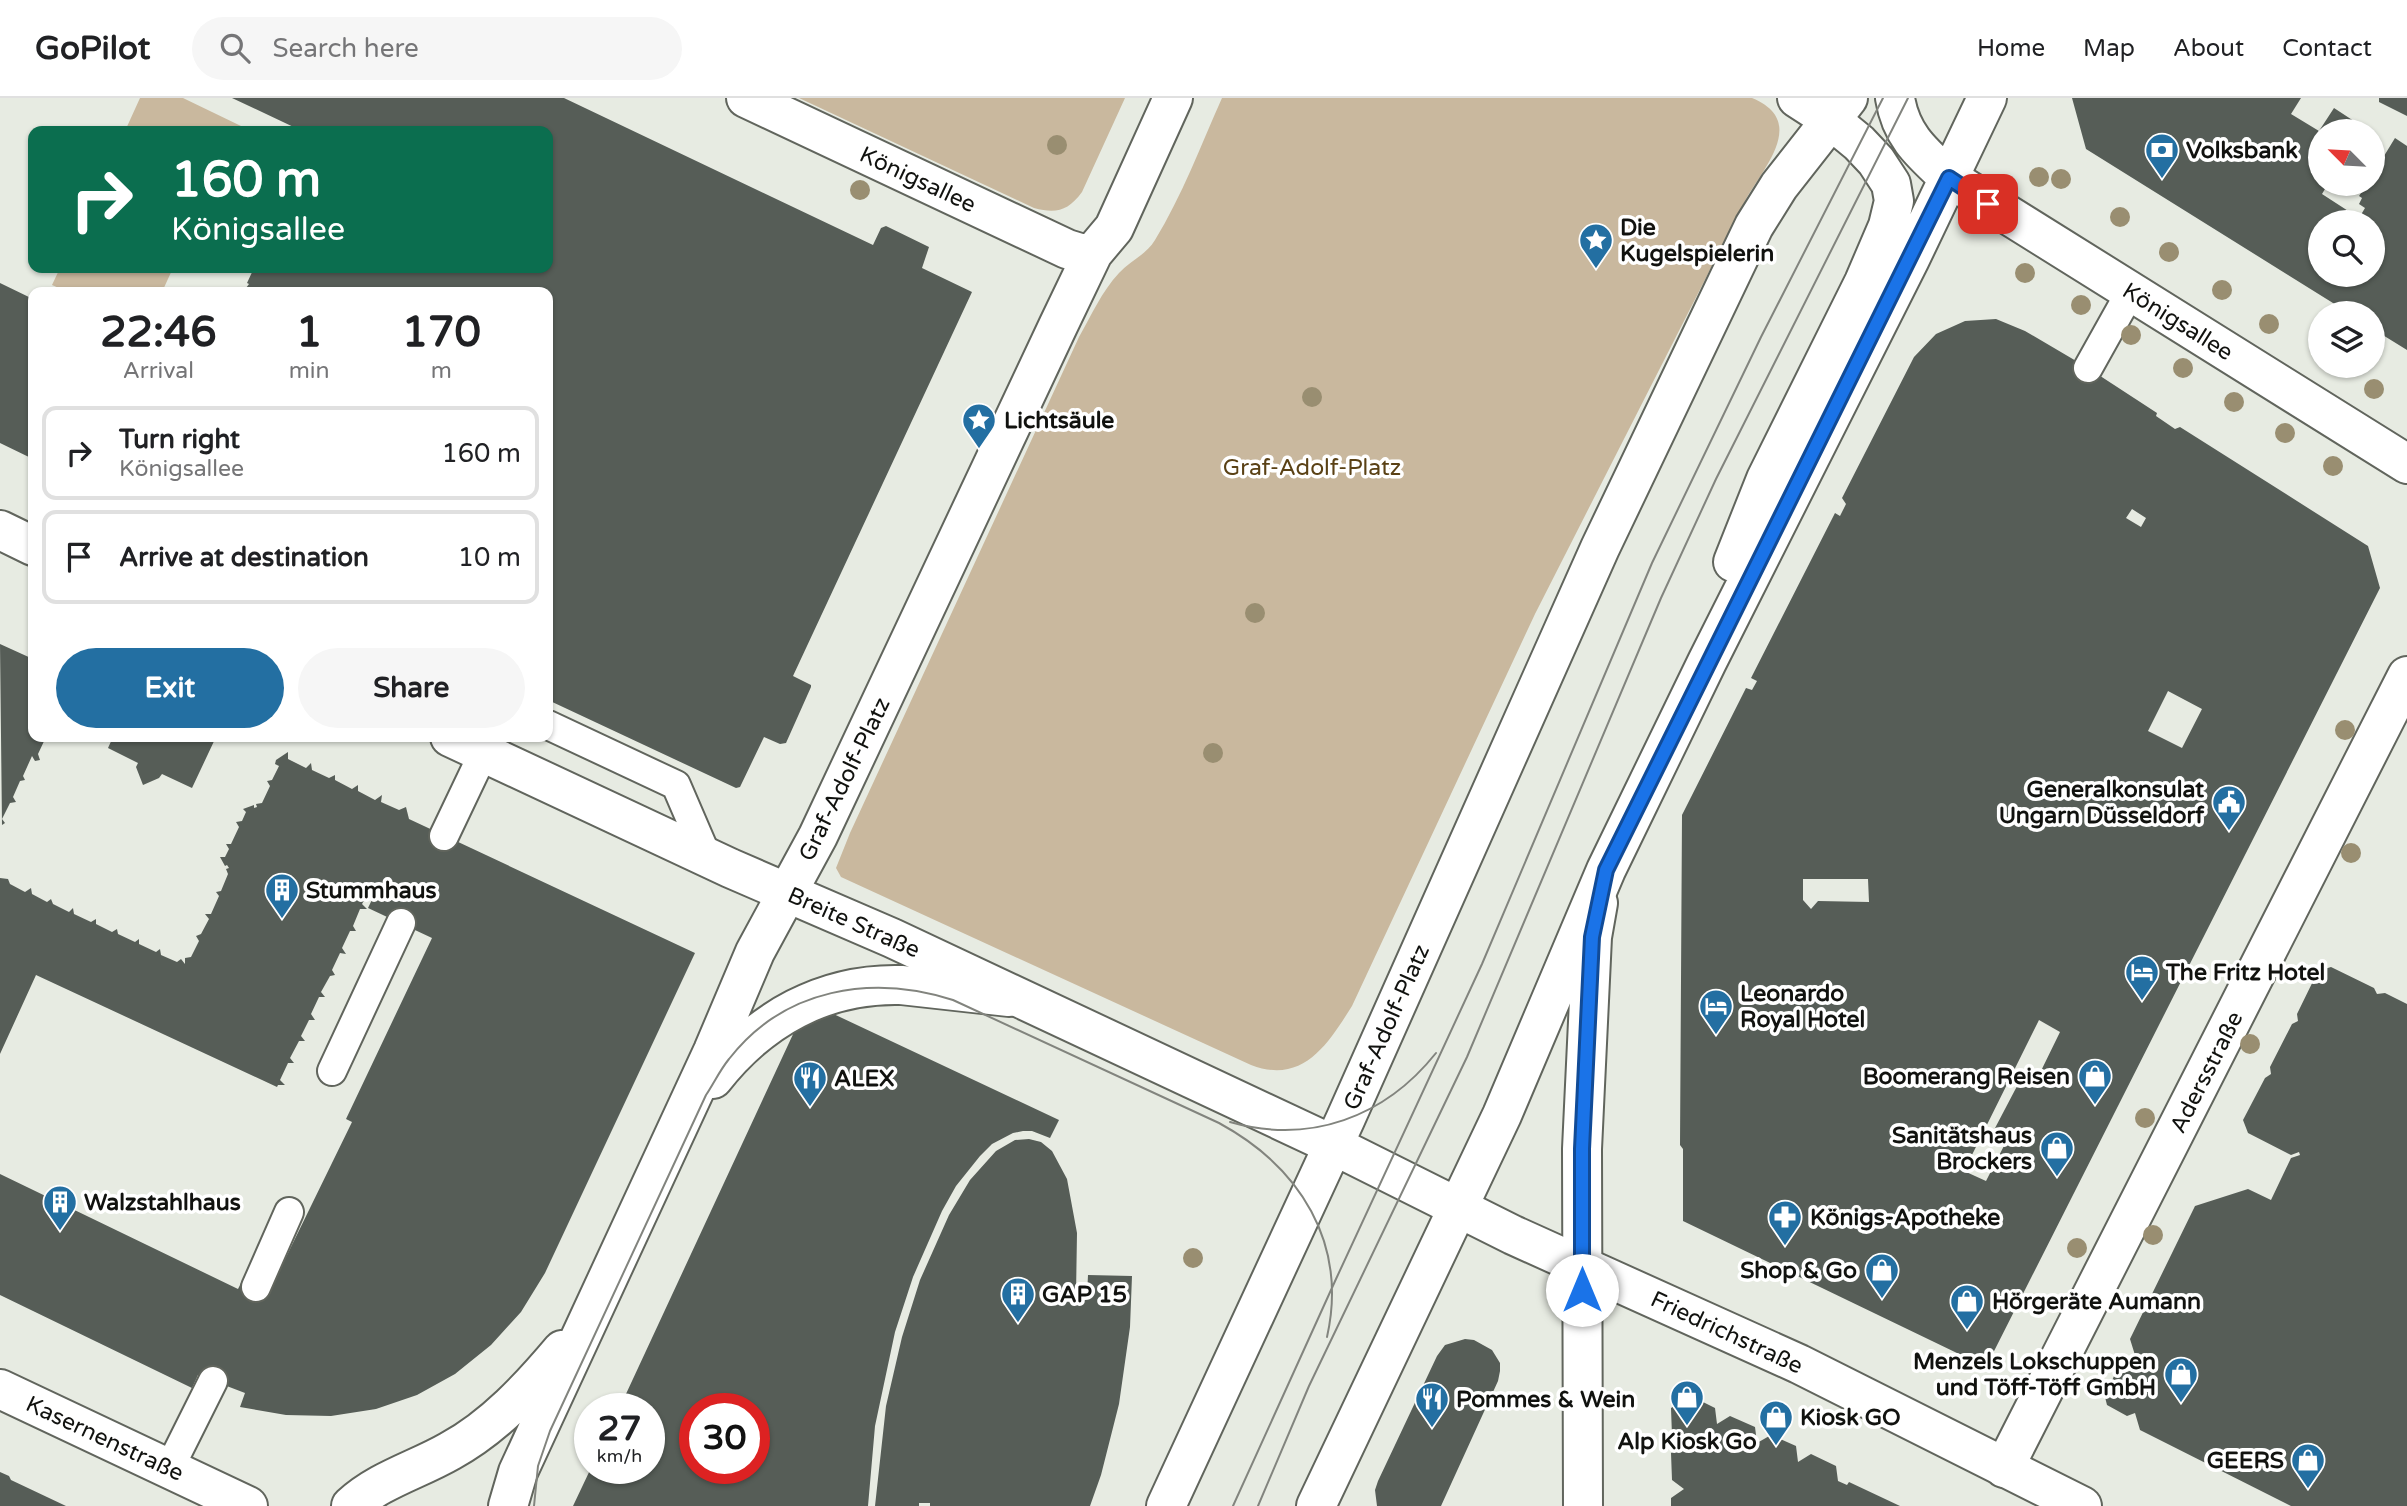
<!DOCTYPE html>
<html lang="en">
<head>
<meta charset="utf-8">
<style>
  body { margin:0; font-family:"Varela Round",sans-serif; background:#f6f6f6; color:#202124; height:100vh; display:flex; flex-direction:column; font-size:26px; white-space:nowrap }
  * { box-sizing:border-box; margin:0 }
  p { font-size:23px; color:#757577 }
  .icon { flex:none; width:38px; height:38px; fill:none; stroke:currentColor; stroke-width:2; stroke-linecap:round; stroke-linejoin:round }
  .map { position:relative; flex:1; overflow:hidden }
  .panel { position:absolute; left:28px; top:189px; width:525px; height:455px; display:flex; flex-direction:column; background:#fff; border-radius:14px; box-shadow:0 2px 5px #0004 }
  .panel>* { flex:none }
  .guide { position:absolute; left:28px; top:28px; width:525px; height:147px; border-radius:14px; box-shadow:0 2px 5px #0004; background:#0b6e4f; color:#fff; overflow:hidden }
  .needle { width:46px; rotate:294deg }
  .controls { position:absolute; left:2308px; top:21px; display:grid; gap:14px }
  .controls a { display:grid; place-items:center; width:77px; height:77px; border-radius:50%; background:#fff; box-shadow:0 2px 5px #0004; font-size:35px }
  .speed { position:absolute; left:574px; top:1295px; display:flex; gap:14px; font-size:35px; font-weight:700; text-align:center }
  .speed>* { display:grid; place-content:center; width:91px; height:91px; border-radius:50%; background:#fff; box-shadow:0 2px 5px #0004; line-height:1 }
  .speed small { font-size:18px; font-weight:400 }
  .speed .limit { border:10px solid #d22; background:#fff; color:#111 }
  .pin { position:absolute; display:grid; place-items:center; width:60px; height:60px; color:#fff; margin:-30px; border-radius:14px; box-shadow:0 4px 10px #0006 }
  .me { position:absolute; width:77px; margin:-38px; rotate:0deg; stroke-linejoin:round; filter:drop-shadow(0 0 5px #0008) }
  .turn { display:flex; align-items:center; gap:24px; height:147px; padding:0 28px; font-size:32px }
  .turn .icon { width:91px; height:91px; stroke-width:2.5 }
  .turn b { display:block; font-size:49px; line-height:60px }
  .eta { display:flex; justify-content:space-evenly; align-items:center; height:119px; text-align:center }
  .eta b { font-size:42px; font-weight:700; line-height:49px }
  .action { display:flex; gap:14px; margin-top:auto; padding:14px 28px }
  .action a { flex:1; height:80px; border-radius:42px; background:#236fa2; color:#fff; font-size:28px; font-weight:700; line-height:80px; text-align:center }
  .action a+a { background:#f6f6f6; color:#202124 }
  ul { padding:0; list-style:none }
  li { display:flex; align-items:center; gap:21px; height:94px; margin:0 14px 10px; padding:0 14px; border:4px solid #e0e0e0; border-radius:14px }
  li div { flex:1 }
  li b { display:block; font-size:26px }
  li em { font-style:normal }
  header { display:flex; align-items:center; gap:42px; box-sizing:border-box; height:98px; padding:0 35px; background:#fff; border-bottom:2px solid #e0e0e0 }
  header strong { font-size:33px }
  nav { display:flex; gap:38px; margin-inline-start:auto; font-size:24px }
  .search { width:490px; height:63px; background:#f6f6f6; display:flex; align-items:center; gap:18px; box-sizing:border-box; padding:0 24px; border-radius:38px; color:#757577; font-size:26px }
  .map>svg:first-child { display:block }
</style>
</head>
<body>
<header>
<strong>GoPilot</strong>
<div class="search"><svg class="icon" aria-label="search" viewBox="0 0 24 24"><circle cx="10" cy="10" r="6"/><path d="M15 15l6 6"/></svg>Search here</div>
<nav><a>Home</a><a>Map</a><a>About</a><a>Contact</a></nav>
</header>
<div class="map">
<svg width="2407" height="1408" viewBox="0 0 2407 1408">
  <rect width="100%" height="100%" fill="#e7ebe2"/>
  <path fill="#c9b89e" d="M 140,0 L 183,0 L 241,28 L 238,33 L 125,33 Z
    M 799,0 L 1125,0 L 1082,94 C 1068,113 1056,116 1034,110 Z
    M 1222,0 L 1752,0 C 1808,23 1764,69 1745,103 L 1535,516 L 1352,908 C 1328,946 1303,987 1251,967 L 841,779 L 836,770 L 850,735 L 1079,239 C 1091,218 1102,193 1119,175 C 1130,163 1146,157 1155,142 C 1182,98 1201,47 1222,0 Z
    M 60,170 L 173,170 L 162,194 L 68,194 L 52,187 Z"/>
  <path fill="#565d57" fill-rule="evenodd" d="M 232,0 L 564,0 L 873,147 L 881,130 L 886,128 L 929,149 L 922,170 L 972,194 L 793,578 L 811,587 L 811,589 L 786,645 L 780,646 L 764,639 L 740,689 L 736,690 L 548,602 L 548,194 L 243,194 L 249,186 L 247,185 L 254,170 L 548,170 L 548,33 L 302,33 Z
    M 2072,0 L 2301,0 L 2291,16 L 2319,33 L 2334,10 L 2363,29 L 2360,33 L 2320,33 L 2320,86 L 2328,86 L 2322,96 L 2359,120 L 2365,110 L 2359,106 L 2362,100 L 2359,98 L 2367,86 L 2373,86 L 2373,76 L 2395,40 L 2407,48 L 2407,252 L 2373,231 L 2373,215 L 2349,215 L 2086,51 ZM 2320,124 L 2373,124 L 2373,177 L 2320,177 Z
    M 2379,0 L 2407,0 L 2407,18 L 2379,4 Z
    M 0,185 L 33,201 L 33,361 L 0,345 Z
    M 1996,221 L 2025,233 L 2088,270 L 2157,315 L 2156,318 L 2175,331 L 2180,329 L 2368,448 L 2380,490 L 1986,1269 L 1683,1123 L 1683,1051 L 1680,1047 L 1682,717 L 1746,590 L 1752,592 L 1757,583 L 1751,580 L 1835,415 L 1840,418 L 1846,406 L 1842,400 L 1914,259 L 1936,236 L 1965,223 ZM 2132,411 L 2146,420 L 2141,429 L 2126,420 ZM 2168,593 L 2202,611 L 2182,650 L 2148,633 ZM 1803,781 L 1868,781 L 1869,804 L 1818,803 L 1811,811 L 1803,802 ZM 2039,922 L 2060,934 L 2039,977 L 2026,971 L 1994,1032 L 2008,1040 L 1986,1083 L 1964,1073 Z
    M 0,546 L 33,561 L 33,639 L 46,639 L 38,656 L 40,662 L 35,663 L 32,658 L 23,678 L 25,682 L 20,683 L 13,699 L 16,704 L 10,705 L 2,721 L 5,725 L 2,727 Z
    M 113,639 L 216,639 L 192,690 L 162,676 L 159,680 L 143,687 L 136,669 L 138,665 L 108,650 Z
    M 288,654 L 288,661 L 306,670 L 311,665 L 312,672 L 329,680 L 335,677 L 335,682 L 352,691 L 358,687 L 358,693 L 375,702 L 382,697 L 381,704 L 399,712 L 406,709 L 409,721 L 695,855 L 545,1175 L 521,1214 L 491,1247 L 455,1276 L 417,1297 L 376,1311 L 331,1318 L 286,1317 L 240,1309 L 245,1295 L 198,1277 L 192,1290 L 0,1197 L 0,1076 L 238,1191 L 242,1183 L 269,1194 L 352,1024 L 346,1021 L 432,840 L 368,810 L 378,789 L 371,790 L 362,806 L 367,811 L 360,811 L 353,828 L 356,833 L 350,833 L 342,850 L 346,856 L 340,855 L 332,872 L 335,877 L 330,878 L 321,894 L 325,899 L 319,899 L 311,916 L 315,922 L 309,922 L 301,938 L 305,943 L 299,943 L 290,960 L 294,965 L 288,965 L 280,982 L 285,987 L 278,987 L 277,989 L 36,877 L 0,956 L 0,780 L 8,781 L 10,786 L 25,794 L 31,790 L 32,796 L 47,804 L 51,801 L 53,806 L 69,814 L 73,810 L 74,816 L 91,824 L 96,821 L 96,826 L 112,834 L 117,831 L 118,836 L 135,844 L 139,841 L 139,846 L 156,854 L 160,851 L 161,857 L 177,864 L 181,861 L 185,866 L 185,860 L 191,859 L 199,843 L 196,838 L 201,836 L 209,821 L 205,816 L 211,816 L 219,798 L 216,794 L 221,793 L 228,776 L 226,771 L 229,770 L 227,767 L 225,768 L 220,759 L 225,759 L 229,751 L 226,746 L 231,746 L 239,729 L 236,724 L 242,723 L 246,714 L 243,711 L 254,707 L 254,710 L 257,709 L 256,706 L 262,705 L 270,688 L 267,683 L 272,682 L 279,668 L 275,666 L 276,662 Z
    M 2331,869 L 2374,890 L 2377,896 L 2385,895 L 2407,906 L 2407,1408 L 2291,1408 L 2140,1332 L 2135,1315 L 2127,1318 L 2107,1307 L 2105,1299 L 2114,1278 L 2139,1270 L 2130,1241 L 2195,1108 L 2248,1091 L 2271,1102 L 2291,1060 L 2300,1057 L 2299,1054 L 2291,1057 L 2248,1035 L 2243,1022 L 2265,980 L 2271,976 L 2270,969 L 2292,926 L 2298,923 L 2297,916 L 2318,873 Z
    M 808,904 L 1059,1022 L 1050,1040 L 1032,1033 L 1023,1033 L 1013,1035 L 992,1046 L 980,1058 L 956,1088 L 942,1113 L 913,1179 L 895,1234 L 875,1328 L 868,1408 L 573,1408 L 591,1370 L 649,1370 L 649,1311 L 619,1311 ZM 695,1311 L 754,1311 L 754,1370 L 695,1370 Z
    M 1029,1041 L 1041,1044 L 1052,1053 L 1067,1081 L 1077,1135 L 1076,1197 L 1087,1197 L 1088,1177 L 1132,1178 L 1130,1229 L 1119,1306 L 1101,1377 L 1090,1408 L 930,1408 L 930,1405 L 919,1405 L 919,1408 L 875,1408 L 886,1308 L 902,1239 L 920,1182 L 949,1117 L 970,1082 L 996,1053 L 1015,1042 Z
    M 1465,1241 L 1474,1242 L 1492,1252 L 1500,1265 L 1500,1273 L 1498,1283 L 1441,1408 L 1377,1408 L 1375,1392 L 1378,1383 L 1437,1258 L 1445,1247 Z
    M 1691,1298 L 1715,1310 L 1717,1326 L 1730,1318 L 1755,1329 L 1757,1345 L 1771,1337 L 1796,1348 L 1798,1364 L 1811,1356 L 1836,1368 L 1838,1383 L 1847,1387 L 1849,1384 L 1900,1408 L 1671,1408 L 1671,1400 L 1684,1391 L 1672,1382 L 1671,1355 L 1684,1347 L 1672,1338 L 1671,1310 Z
    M 0,1374 L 9,1378 L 11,1382 L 66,1408 L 0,1408 Z"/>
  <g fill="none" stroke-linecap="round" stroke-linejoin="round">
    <g stroke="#61655d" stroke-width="32">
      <path id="service" d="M 2088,270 L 2131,193
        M 548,627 L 676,687 L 707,759
        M 444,738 L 484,654
        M 332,973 L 401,825
        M 256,1189 L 289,1114
        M 169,1371 L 213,1283"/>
    </g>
    <g stroke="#61655d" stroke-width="42">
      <path id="minor" d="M 746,0 L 1067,151 L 1080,155 L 1093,155
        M 1797,0 L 1831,22
        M 1949,80 L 2407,366
        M 713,981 C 760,921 824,885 901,887 L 1009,899
        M 2004,1370 L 2407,578
        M 351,1408 C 379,1382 417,1372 450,1353 C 494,1329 530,1290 562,1252
        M 508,1408 L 518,1374 L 713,953 L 755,854 L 818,738 L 1058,228 L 1093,155 L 1114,130 L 1173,0
        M 1583,1408 L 1582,1051 L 1592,839 L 1598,805"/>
    </g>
    <g stroke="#61655d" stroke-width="42">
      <path id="secondary" d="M 1895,0 C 1901,38 1922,55 1949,80
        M 0,432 L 33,448
        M 1733,464 L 1766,381 L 1864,184 L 1888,128 L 1894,103 L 1891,86 L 1876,63 L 1859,45 L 1831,22
        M 450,639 L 730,770 L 892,840 L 1333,1047 L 1513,1137 L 1799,1266 L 2082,1408
        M 0,1291 L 248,1408
        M 1166,1408 L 1345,1022 L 1600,450 L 1754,128 L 1779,88 L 1848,0
        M 1316,1408 L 1502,1017 L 1606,772 L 1707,564 L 1910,161 L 1987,0"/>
    </g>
    <use href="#service" stroke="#fff" stroke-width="28"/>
    <use href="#minor" stroke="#fff" stroke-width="38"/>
    <use href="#secondary" stroke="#fff" stroke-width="38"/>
    <path stroke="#82847e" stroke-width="2" d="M 1230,1024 C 1310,1047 1385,1019 1436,955
      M 534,1408 L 538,1368 L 550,1333 L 706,997 C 714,985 720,972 729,961 C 784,890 872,876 953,902 L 1219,1025 C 1300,1069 1348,1145 1327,1239
      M 1233,1408 L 1336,1181 L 1482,866 L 1652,465 L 1761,239 L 1883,0
      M 1258,1408 L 1309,1288 L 1467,959 L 1661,500 L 1716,381 L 1908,0"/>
  </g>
  <g fill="#998e71">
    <circle cx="1057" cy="47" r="10"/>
    <circle cx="2039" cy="79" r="10"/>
    <circle cx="2061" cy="81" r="10"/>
    <circle cx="860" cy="92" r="10"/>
    <circle cx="2120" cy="119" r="10"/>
    <circle cx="2169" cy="154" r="10"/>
    <circle cx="2025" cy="175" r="10"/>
    <circle cx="2222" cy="192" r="10"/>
    <circle cx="2081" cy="207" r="10"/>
    <circle cx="2269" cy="226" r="10"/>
    <circle cx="2131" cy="237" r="10"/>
    <circle cx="2183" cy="270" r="10"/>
    <circle cx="2374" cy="291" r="10"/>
    <circle cx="1312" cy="299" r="10"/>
    <circle cx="2234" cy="304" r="10"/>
    <circle cx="2285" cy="335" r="10"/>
    <circle cx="2333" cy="368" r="10"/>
    <circle cx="1255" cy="515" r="10"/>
    <circle cx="2345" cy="632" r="10"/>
    <circle cx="1213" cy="655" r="10"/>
    <circle cx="2351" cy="755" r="10"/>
    <circle cx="2250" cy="946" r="10"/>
    <circle cx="2145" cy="1020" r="10"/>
    <circle cx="2153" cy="1137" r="10"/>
    <circle cx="2077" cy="1150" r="10"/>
    <circle cx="1193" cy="1160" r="10"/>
  </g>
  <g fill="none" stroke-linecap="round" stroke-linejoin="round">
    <g stroke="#114b97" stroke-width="18">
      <path id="route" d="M 1582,1192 L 1582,1051 L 1592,839 L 1606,772 L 1949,80 L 1988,106"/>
    </g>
    <use href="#route" stroke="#1a73e8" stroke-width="12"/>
  </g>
  <defs>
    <g id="bank-pin" transform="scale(1.75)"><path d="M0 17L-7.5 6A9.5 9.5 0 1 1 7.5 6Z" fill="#236fa2" stroke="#fff"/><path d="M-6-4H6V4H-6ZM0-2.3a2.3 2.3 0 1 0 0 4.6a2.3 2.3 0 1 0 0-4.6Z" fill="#fff"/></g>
    <g id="sight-pin" transform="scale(1.75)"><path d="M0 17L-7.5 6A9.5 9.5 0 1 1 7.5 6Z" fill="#236fa2" stroke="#fff"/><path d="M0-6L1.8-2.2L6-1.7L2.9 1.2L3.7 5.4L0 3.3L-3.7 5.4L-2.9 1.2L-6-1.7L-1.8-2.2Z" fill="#fff"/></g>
    <g id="civic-pin" transform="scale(1.75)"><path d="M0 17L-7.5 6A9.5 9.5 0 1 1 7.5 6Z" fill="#236fa2" stroke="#fff"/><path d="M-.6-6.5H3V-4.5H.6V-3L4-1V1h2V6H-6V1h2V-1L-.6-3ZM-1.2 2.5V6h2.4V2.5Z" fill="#fff"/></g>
    <g id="building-pin" transform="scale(1.75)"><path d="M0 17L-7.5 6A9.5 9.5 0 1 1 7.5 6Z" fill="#236fa2" stroke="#fff"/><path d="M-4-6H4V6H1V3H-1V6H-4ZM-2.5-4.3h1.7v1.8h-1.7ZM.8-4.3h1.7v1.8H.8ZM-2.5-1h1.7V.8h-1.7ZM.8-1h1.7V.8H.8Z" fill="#fff"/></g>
    <g id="hotel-pin" transform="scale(1.75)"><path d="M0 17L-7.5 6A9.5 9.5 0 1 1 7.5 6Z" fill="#236fa2" stroke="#fff"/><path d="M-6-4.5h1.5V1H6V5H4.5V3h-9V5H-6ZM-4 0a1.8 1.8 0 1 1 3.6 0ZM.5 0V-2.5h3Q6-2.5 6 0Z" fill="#fff"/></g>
    <g id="shop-pin" transform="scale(1.75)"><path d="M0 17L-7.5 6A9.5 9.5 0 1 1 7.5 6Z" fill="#236fa2" stroke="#fff"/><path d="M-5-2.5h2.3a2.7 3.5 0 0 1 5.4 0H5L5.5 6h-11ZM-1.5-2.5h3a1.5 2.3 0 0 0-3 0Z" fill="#fff"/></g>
    <g id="restaurant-pin" transform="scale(1.75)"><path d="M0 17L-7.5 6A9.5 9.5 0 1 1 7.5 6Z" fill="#236fa2" stroke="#fff"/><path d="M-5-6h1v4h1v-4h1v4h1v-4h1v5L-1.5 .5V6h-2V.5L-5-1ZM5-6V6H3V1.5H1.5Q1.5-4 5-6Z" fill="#fff"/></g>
    <g id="pharmacy-pin" transform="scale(1.75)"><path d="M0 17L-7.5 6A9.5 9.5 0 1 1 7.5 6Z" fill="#236fa2" stroke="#fff"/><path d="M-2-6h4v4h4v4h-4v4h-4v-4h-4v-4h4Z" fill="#fff"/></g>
  </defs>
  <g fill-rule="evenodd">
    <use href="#bank-pin" x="2162" y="52"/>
    <use href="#sight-pin" x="1596" y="142"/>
    <use href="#sight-pin" x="979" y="322"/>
    <use href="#civic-pin" x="2229" y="704"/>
    <use href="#building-pin" x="282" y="792"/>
    <use href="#hotel-pin" x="2142" y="874"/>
    <use href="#hotel-pin" x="1716" y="908"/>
    <use href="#shop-pin" x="2095" y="978"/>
    <use href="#restaurant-pin" x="810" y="980"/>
    <use href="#shop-pin" x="2057" y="1050"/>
    <use href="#building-pin" x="60" y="1104"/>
    <use href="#pharmacy-pin" x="1785" y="1119"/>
    <use href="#shop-pin" x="1882" y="1172"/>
    <use href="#building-pin" x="1018" y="1196"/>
    <use href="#shop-pin" x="1967" y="1203"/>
    <use href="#shop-pin" x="2181" y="1276"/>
    <use href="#shop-pin" x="1687" y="1299"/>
    <use href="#restaurant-pin" x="1432" y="1301"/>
    <use href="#shop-pin" x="1776" y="1319"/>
    <use href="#shop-pin" x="2308" y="1362"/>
  </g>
  <g text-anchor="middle" stroke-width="7" stroke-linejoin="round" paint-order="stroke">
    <g font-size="23" font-weight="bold" fill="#11120f" stroke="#fff" text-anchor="start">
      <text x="2186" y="60">Volksbank</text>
      <text x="1620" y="137">Die<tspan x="1620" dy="26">Kugelspielerin</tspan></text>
      <text x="1004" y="330">Lichtsäule</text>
      <text x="2204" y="699" text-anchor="end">Generalkonsulat<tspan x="2204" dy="26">Ungarn Düsseldorf</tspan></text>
      <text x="306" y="800">Stummhaus</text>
      <text x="2166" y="882">The Fritz Hotel</text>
      <text x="1740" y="903">Leonardo<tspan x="1740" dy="26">Royal Hotel</tspan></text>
      <text x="2070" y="986" text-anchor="end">Boomerang Reisen</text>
      <text x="834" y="988">ALEX</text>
      <text x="2032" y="1045" text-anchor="end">Sanitätshaus<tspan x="2032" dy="26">Brockers</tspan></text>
      <text x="84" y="1112">Walzstahlhaus</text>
      <text x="1810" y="1127">Königs-Apotheke</text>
      <text x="1857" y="1180" text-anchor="end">Shop &amp; Go</text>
      <text x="1042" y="1204">GAP 15</text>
      <text x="1992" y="1211">Hörgeräte Aumann</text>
      <text x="2156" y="1271" text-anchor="end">Menzels Lokschuppen<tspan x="2156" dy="26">und Töff-Töff GmbH</tspan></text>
      <text x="1456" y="1309">Pommes &amp; Wein</text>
      <text x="1800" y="1327">Kiosk GO</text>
      <text x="1687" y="1351" text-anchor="middle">Alp Kiosk Go</text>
      <text x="2284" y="1370" text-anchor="end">GEERS</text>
    </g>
    <g font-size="23" fill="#11120f" stroke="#fff">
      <text transform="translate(918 81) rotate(25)" y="8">Königsallee</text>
      <text transform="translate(2178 223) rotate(32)" y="8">Königsallee</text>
      <text transform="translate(844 681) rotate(-64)" y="8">Graf-Adolf-Platz</text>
      <text transform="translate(854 824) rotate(24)" y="8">Breite Straße</text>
      <text transform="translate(1386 929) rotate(-66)" y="8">Graf-Adolf-Platz</text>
      <text transform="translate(2206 974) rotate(-63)" y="8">Adersstraße</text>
      <text transform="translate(1727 1234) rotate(25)" y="8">Friedrichstraße</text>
      <text transform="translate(105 1340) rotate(25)" y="8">Kasernenstraße</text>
    </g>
    <g font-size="23" fill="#5a4115" stroke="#fff">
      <text x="1312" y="377">Graf-Adolf-Platz</text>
    </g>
  </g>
</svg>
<div class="controls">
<a><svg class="needle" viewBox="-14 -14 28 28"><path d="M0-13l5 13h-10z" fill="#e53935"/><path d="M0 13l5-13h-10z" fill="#757577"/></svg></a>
<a><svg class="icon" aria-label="search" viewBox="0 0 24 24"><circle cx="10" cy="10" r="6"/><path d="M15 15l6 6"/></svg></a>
<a><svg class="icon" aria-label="layers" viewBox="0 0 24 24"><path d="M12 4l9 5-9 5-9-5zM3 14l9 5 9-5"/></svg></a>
</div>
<div class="speed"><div>27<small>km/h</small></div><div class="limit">30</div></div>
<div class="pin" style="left:1988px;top:106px;background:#d93025"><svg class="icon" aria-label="arrive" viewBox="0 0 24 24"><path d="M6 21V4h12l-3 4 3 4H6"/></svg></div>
<svg class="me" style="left:1582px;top:1192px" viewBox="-20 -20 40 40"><circle r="19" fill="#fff"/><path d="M0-13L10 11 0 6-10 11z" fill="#1a73e8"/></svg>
<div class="guide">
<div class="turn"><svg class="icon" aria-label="right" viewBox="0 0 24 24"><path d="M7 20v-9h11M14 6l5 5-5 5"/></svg><div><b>160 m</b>Königsallee</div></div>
</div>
<section class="panel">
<div class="eta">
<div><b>22:46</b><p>Arrival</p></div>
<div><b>1</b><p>min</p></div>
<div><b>170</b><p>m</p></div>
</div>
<ul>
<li><svg class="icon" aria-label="right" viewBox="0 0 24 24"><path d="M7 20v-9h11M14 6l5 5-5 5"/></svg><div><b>Turn right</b><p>Königsallee</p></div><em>160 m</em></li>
<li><svg class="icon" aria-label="arrive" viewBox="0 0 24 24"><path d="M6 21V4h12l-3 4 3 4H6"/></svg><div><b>Arrive at destination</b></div><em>10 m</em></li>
</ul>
<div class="action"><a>Exit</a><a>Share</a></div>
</section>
</div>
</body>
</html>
